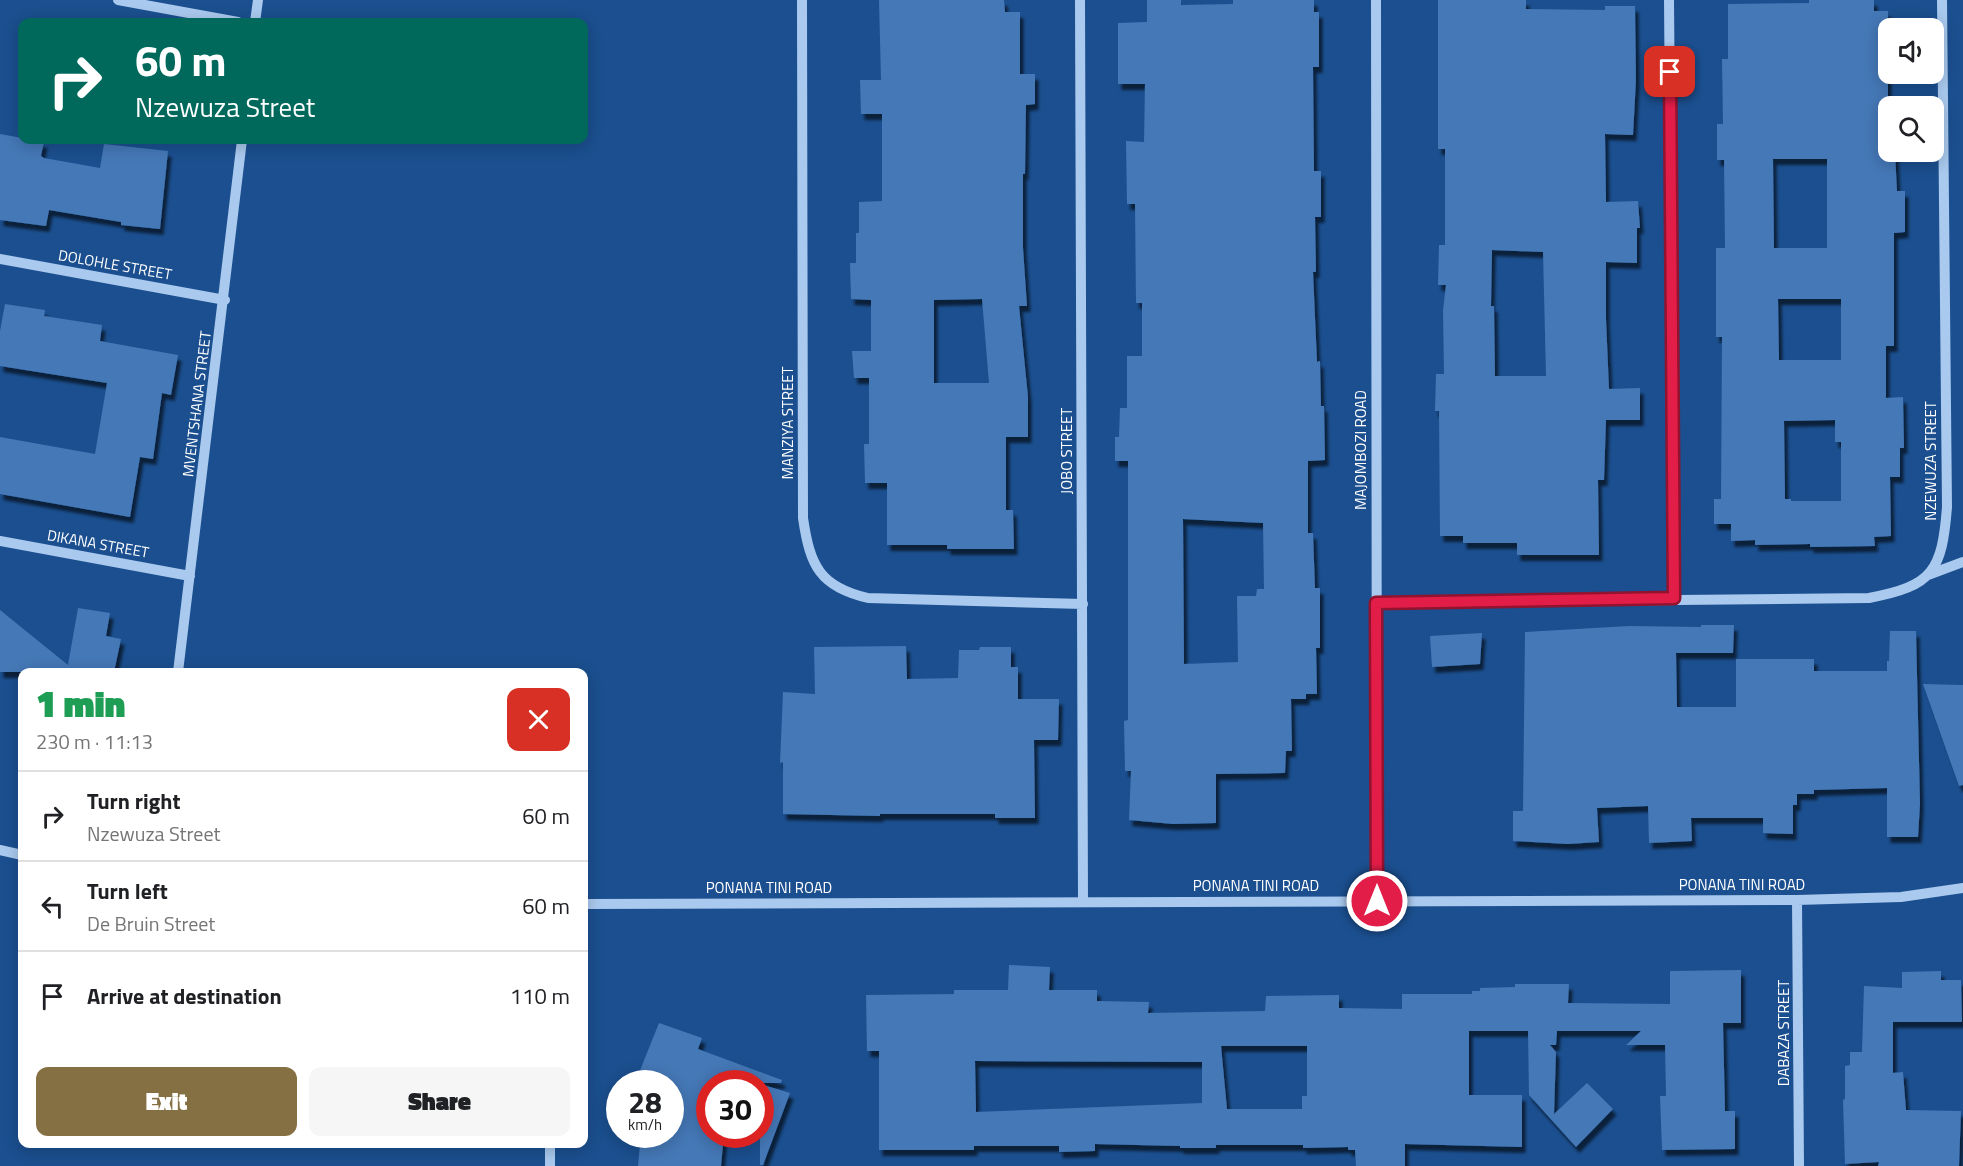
<!DOCTYPE html>
<html lang="en">
<head>
<meta charset="utf-8">
<style>
  body { margin:0; font-family:"Titillium Web",sans-serif; background:#f6f6f6; color:#202124; height:100vh; display:flex; flex-direction:column; font-size:22px; white-space:nowrap }
  * { box-sizing:border-box; margin:0 }
  p { font-size:20px; color:#757577 }
  .icon { flex:none; width:33px; height:33px; fill:none; stroke:currentColor; stroke-width:2; stroke-linecap:round; stroke-linejoin:round }
  .map { position:relative; flex:1; overflow:hidden }
  .drawer { position:absolute; left:18px; top:668px; width:570px; height:480px; display:flex; flex-direction:column; background:#fff; border-radius:12px; box-shadow:0 3px 15px #0003 }
  .drawer>* { flex:none }
  .hud { position:absolute; left:18px; top:18px; width:570px; height:126px; border-radius:12px; box-shadow:0 3px 15px #0003; background:#00695c; color:#fff; overflow:hidden }
  .buttons { position:absolute; left:1878px; top:18px; display:grid; gap:12px }
  .buttons a { display:grid; place-items:center; width:66px; height:66px; border-radius:12px; background:#fff; box-shadow:0 3px 15px #0003; font-size:30px }
  .speed { position:absolute; left:606px; top:1070px; display:flex; gap:12px; font-size:30px; font-weight:700; text-align:center }
  .speed>* { display:grid; place-content:center; width:78px; height:78px; border-radius:50%; background:#fff; box-shadow:0 3px 15px #0003; line-height:1 }
  .speed small { font-size:15px; font-weight:400 }
  .speed .limit { border:9px solid #d22; background:#fff; color:#111 }
  .pin { position:absolute; display:grid; place-items:center; width:51px; height:51px; color:#fff; margin:-26px; border-radius:12px; box-shadow:0 3px 9px #0006 }
  .me { position:absolute; width:66px; margin:-33px; rotate:0deg; stroke-linejoin:round; filter:drop-shadow(0 0 4px #0008) }
  .turn { display:flex; align-items:center; gap:21px; height:126px; padding:0 18px; font-size:27px }
  .turn .icon { width:78px; height:78px; stroke-width:2.5 }
  .turn b { display:block; font-size:42px; line-height:51px }
  .round { display:grid; place-items:center; flex:none; width:63px; height:63px; border-radius:12px; background:#f6f6f6 }
  .overview { display:flex; align-items:center; justify-content:space-between; height:102px; padding:0 18px }
  h1 { font-size:36px; font-weight:800; line-height:45px; color:#1e9e55 }
  .button { display:flex; gap:12px; margin-top:auto; padding:12px 18px }
  .button a { flex:1; height:69px; border-radius:12px; background:#847042; color:#fff; font-size:24px; font-weight:800; line-height:69px; text-align:center }
  .button a+a { background:#f6f6f6; color:#202124 }
  ul { padding:0; list-style:none }
  li { display:flex; align-items:center; gap:18px; height:90px; padding:0 18px; border-top:2px solid #e0e0e0 }
  li div { flex:1 }
  li b { display:block; font-size:22px }
  li em { font-style:normal }
  .map>svg:first-child { display:block }
</style>
</head>
<body>
<div class="map">
<svg width="1963" height="1166" viewBox="0 0 1963 1166">
  <defs>
    <filter id="shadow"><feDropShadow dx="3.5" dy="6" stdDeviation="1.5" flood-color="#0009"/></filter>
  </defs>
  <rect width="100%" height="100%" fill="#1b4f8f"/>
  <path fill="#4478b7" fill-rule="evenodd" filter="url(#shadow)" d="M 879,0 L 1004,0 L 1005,12 L 1020,12 L 1020,74 L 1035,74 L 1035,104 L 1026,105 L 1025,174 L 1023,174 L 1023,248 L 1027,306 L 1019,306 L 1028,397 L 1028,437 L 1006,437 L 1006,510 L 1013,510 L 1014,549 L 947,549 L 947,545 L 887,545 L 887,483 L 865,483 L 864,444 L 869,444 L 869,378 L 854,378 L 852,351 L 871,351 L 871,300 L 851,299 L 850,263 L 856,263 L 856,233 L 859,233 L 859,202 L 882,201 L 882,114 L 861,114 L 860,80 L 881,80 ZM 982,299 L 989,383 L 934,383 L 934,300 Z
    M 1147,0 L 1181,0 L 1181,5 L 1233,4 L 1233,0 L 1314,0 L 1314,12 L 1319,12 L 1319,67 L 1313,67 L 1314,171 L 1321,171 L 1321,217 L 1315,217 L 1316,272 L 1313,272 L 1317,362 L 1320,361 L 1321,406 L 1324,406 L 1325,460 L 1308,461 L 1308,533 L 1313,533 L 1315,588 L 1320,588 L 1320,648 L 1316,648 L 1317,694 L 1306,694 L 1306,699 L 1291,699 L 1292,751 L 1286,751 L 1285,773 L 1216,774 L 1216,823 L 1173,824 L 1129,820 L 1131,771 L 1125,771 L 1124,721 L 1128,720 L 1128,461 L 1115,461 L 1115,437 L 1119,437 L 1120,408 L 1127,408 L 1127,356 L 1142,356 L 1142,303 L 1136,303 L 1135,204 L 1127,204 L 1126,141 L 1144,142 L 1145,84 L 1118,84 L 1118,23 L 1147,22 ZM 1183,519 L 1263,523 L 1264,589 L 1257,589 L 1256,596 L 1237,596 L 1238,662 L 1184,664 Z
    M 1438,0 L 1526,0 L 1526,9 L 1605,10 L 1605,6 L 1635,6 L 1636,80 L 1633,135 L 1605,134 L 1606,199 L 1606,202 L 1638,201 L 1640,228 L 1637,228 L 1637,263 L 1606,262 L 1606,319 L 1609,389 L 1640,388 L 1640,420 L 1606,420 L 1604,480 L 1598,480 L 1599,555 L 1517,555 L 1517,543 L 1463,543 L 1463,536 L 1440,536 L 1439,411 L 1435,411 L 1436,374 L 1444,374 L 1443,310 L 1446,285 L 1438,285 L 1439,245 L 1445,245 L 1445,149 L 1438,149 ZM 1492,250 L 1543,252 L 1546,376 L 1495,376 L 1494,306 L 1491,306 Z
    M 1809,0 L 1874,0 L 1874,11 L 1888,11 L 1888,152 L 1895,152 L 1897,191 L 1905,191 L 1905,232 L 1894,233 L 1894,346 L 1886,346 L 1886,398 L 1903,397 L 1904,448 L 1900,448 L 1900,477 L 1890,477 L 1891,536 L 1874,537 L 1875,546 L 1810,547 L 1810,544 L 1755,545 L 1755,540 L 1731,541 L 1731,524 L 1714,524 L 1714,499 L 1721,499 L 1722,337 L 1716,337 L 1716,248 L 1725,248 L 1724,160 L 1717,160 L 1717,124 L 1723,124 L 1722,59 L 1728,59 L 1728,4 L 1809,3 ZM 1773,159 L 1827,159 L 1827,248 L 1774,248 ZM 1778,299 L 1841,299 L 1841,360 L 1779,360 ZM 1835,420 L 1835,442 L 1841,442 L 1841,501 L 1791,501 L 1791,499 L 1785,499 L 1784,421 Z
    M 0,134 L 22,138 L 22,140 L 44,142 L 41,156 L 44,158 L 100,168 L 104,144 L 168,151 L 160,229 L 121,225 L 121,222 L 49,210 L 46,226 L 0,220 Z
    M 5,304 L 45,310 L 44,316 L 102,325 L 100,341 L 178,355 L 171,395 L 162,393 L 153,459 L 140,457 L 130,517 L 0,494 L 0,437 L 95,454 L 107,383 L 0,366 L 0,331 Z
    M 78,608 L 110,613 L 106,636 L 121,639 L 114,672 L 0,672 L 0,610 L 68,665 Z
    M 1701,625 L 1734,625 L 1733,653 L 1676,653 L 1677,707 L 1736,707 L 1736,659 L 1814,659 L 1814,671 L 1887,671 L 1887,661 L 1889,661 L 1890,631 L 1916,631 L 1920,804 L 1918,837 L 1887,837 L 1887,788 L 1814,790 L 1814,794 L 1797,794 L 1797,805 L 1793,805 L 1793,834 L 1763,833 L 1763,818 L 1691,818 L 1692,841 L 1649,843 L 1648,806 L 1597,808 L 1599,842 L 1568,844 L 1513,841 L 1513,811 L 1523,811 L 1525,632 L 1629,626 L 1701,627 Z
    M 1482,633 L 1480,664 L 1432,667 L 1430,636 Z
    M 906,646 L 907,679 L 958,678 L 959,650 L 979,650 L 980,647 L 1011,647 L 1011,667 L 1018,667 L 1018,699 L 1059,699 L 1058,740 L 1034,740 L 1035,818 L 995,818 L 995,814 L 880,814 L 880,816 L 783,814 L 783,762 L 780,763 L 783,692 L 815,694 L 814,647 Z
    M 1923,684 L 1963,685 L 1963,785 L 1959,786 Z
    M 1009,965 L 1050,967 L 1049,990 L 1097,990 L 1097,1001 L 1149,1002 L 1148,1013 L 1265,1011 L 1266,996 L 1339,995 L 1339,1008 L 1402,1009 L 1402,994 L 1472,994 L 1472,991 L 1480,991 L 1480,988 L 1515,987 L 1515,984 L 1569,984 L 1568,1003 L 1670,1004 L 1670,971 L 1741,970 L 1741,1023 L 1723,1023 L 1725,1111 L 1735,1111 L 1735,1149 L 1662,1150 L 1660,1096 L 1666,1096 L 1665,1045 L 1626,1045 L 1641,1031 L 1557,1031 L 1556,1045 L 1550,1045 L 1556,1052 L 1554,1114 L 1587,1083 L 1613,1109 L 1576,1147 L 1529,1095 L 1528,1031 L 1469,1031 L 1469,1095 L 1522,1095 L 1522,1147 L 1405,1144 L 1405,1166 L 1356,1166 L 1355,1150 L 1348,1150 L 1348,1147 L 1303,1148 L 1303,1145 L 1216,1145 L 1216,1148 L 1180,1148 L 1180,1146 L 1095,1144 L 1095,1151 L 1059,1152 L 1059,1146 L 974,1146 L 974,1150 L 879,1150 L 879,1051 L 867,1051 L 866,995 L 954,994 L 954,990 L 1008,990 ZM 1221,1046 L 1307,1046 L 1307,1096 L 1302,1096 L 1302,1109 L 1227,1109 ZM 975,1061 L 1202,1062 L 1202,1103 L 976,1112 Z
    M 1941,971 L 1941,980 L 1961,980 L 1962,1022 L 1893,1022 L 1893,1073 L 1903,1072 L 1906,1110 L 1961,1111 L 1959,1166 L 1878,1166 L 1879,1162 L 1845,1164 L 1843,1100 L 1845,1099 L 1845,1066 L 1850,1065 L 1850,1052 L 1862,1052 L 1864,986 L 1902,988 L 1902,972 Z
    M 659,1023 L 702,1038 L 698,1049 L 782,1080 L 781,1083 L 710,1083 L 710,1134 L 724,1134 L 721,1166 L 638,1166 L 641,1134 L 670,1134 L 670,1083 L 635,1083 Z
    M 760,1084 L 790,1093 L 763,1165 L 760,1165 Z"/>
  <g fill="none" stroke-linecap="round" stroke-linejoin="round">
    <path stroke="#a9c9ee" stroke-width="10" d="M 118,0 L 238,22
      M 802,0 L 803,518 C 810,566 820,587 868,598 L 1083,604
      M 1080,0 L 1083,902
      M 1376,0 L 1377,901
      M 1669,0 L 1674,598
      M 255,22 L 258,0
      M 0,259 L 225,300
      M 0,541 L 190,576
      M 1928,575 L 1963,562
      M 1376,603 L 1869,598 C 1933,586 1942,571 1947,507 L 1942,0
      M 178,672 L 242,140
      M 0,850 L 22,855
      M 1797,900 L 1799,1166
      M 584,904 L 1797,900 L 1901,897 L 1963,888
      M 550,1143 L 550,1166"/>
  </g>
  <g fill="none" stroke-linecap="round" stroke-linejoin="round">
    <g stroke="#92132f" stroke-width="15">
      <path id="route" d="M 1377,901 L 1376,603 L 1674,598 L 1670,72"/>
    </g>
    <use href="#route" stroke="#e11d48" stroke-width="10"/>
  </g>
  <g text-anchor="middle" stroke-width="4.5" stroke-linejoin="round" paint-order="stroke">
    <g font-size="15" fill="#fff" stroke="#1b4f8f">
      <text transform="translate(115 265) rotate(10)" y="5">DOLOHLE STREET</text>
      <text transform="translate(197 404) rotate(-83)" y="5">MVENTSHANA STREET</text>
      <text transform="translate(788 423) rotate(-90)" y="5">MANZIYA STREET</text>
      <text transform="translate(1361 450) rotate(-90)" y="5">MAJOMBOZI ROAD</text>
      <text transform="translate(1067 451) rotate(-90)" y="5">JOBO STREET</text>
      <text transform="translate(1931 461) rotate(-90)" y="5">NZEWUZA STREET</text>
      <text transform="translate(98 544) rotate(10)" y="5">DIKANA STREET</text>
      <text x="1742" y="890">PONANA TINI ROAD</text>
      <text x="1256" y="891">PONANA TINI ROAD</text>
      <text x="769" y="893">PONANA TINI ROAD</text>
      <text transform="translate(1784 1033) rotate(-90)" y="5">DABAZA STREET</text>
    </g>
  </g>
</svg>
<div class="buttons">
<a><svg class="icon" aria-label="sound" viewBox="0 0 24 24"><path d="M4 9h4l5-4v14l-5-4H4zM17 9q2 3 0 6"/></svg></a>
<a><svg class="icon" aria-label="search" viewBox="0 0 24 24"><circle cx="10" cy="10" r="6"/><path d="M15 15l6 6"/></svg></a>
</div>
<div class="speed"><div>28<small>km/h</small></div><div class="limit">30</div></div>
<div class="pin" style="left:1670px;top:72px;background:#d93025"><svg class="icon" aria-label="arrive" viewBox="0 0 24 24"><path d="M6 21V4h12l-3 4 3 4H6"/></svg></div>
<svg class="me" style="left:1377px;top:901px" viewBox="-20 -20 40 40"><circle r="17" fill="#e11d48" stroke="#fff" stroke-width="3"/><path d="M0-11L8 9 0 5-8 9z" fill="#fff"/></svg>
<div class="hud">
<div class="turn"><svg class="icon" aria-label="right" viewBox="0 0 24 24"><path d="M7 20v-9h11M14 6l5 5-5 5"/></svg><div><b>60 m</b>Nzewuza Street</div></div>
</div>
<section class="drawer">
<div class="overview"><div><h1>1 min</h1><p>230 m · 11:13</p></div><a class="round" style="background:#d93025;color:#fff"><svg class="icon" aria-label="close" viewBox="0 0 24 24"><path d="M6 6l12 12M18 6L6 18"/></svg></a></div>
<ul>
<li><svg class="icon" aria-label="right" viewBox="0 0 24 24"><path d="M7 20v-9h11M14 6l5 5-5 5"/></svg><div><b>Turn right</b><p>Nzewuza Street</p></div><em>60 m</em></li>
<li><svg class="icon" aria-label="left" viewBox="0 0 24 24"><path d="M17 20v-9H6M10 6l-5 5 5 5"/></svg><div><b>Turn left</b><p>De Bruin Street</p></div><em>60 m</em></li>
<li><svg class="icon" aria-label="arrive" viewBox="0 0 24 24"><path d="M6 21V4h12l-3 4 3 4H6"/></svg><div><b>Arrive at destination</b></div><em>110 m</em></li>
</ul>
<div class="button"><a>Exit</a><a>Share</a></div>
</section>
</div>
</body>
</html>
